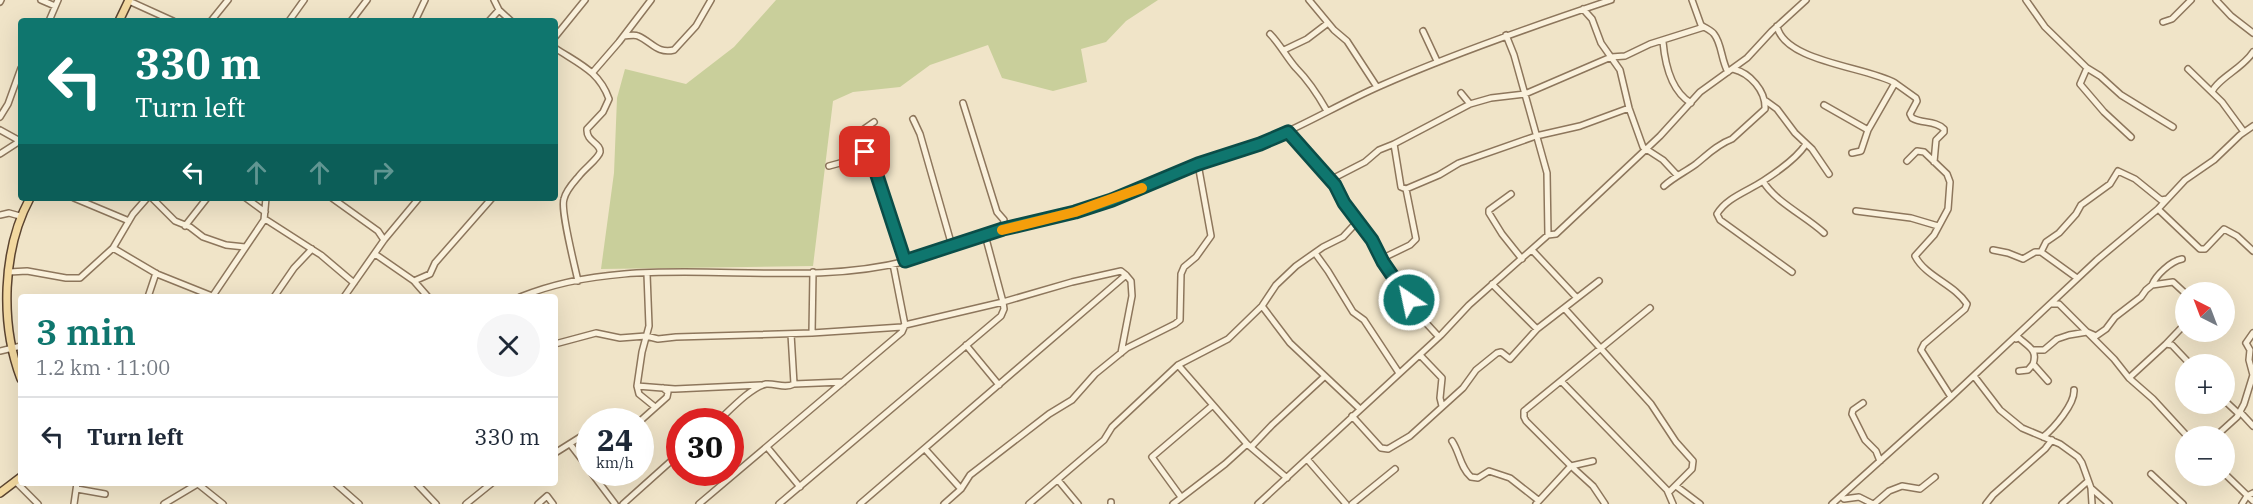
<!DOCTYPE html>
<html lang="en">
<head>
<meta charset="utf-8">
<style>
  body { margin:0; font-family:"IBM Plex Serif",serif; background:#f6f6f7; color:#1f2937; height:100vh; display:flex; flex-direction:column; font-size:22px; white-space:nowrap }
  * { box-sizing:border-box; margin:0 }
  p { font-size:20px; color:#747a83 }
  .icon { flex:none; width:33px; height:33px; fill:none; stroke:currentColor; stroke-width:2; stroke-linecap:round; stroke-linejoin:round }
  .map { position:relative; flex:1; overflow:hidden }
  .side { position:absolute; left:18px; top:294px; width:540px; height:192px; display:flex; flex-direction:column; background:#fff; border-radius:6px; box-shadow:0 6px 24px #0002 }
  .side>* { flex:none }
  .hud { position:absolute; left:18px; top:18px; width:540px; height:183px; border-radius:6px; box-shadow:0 6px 24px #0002; background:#0f766e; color:#fff; overflow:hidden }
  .needle { width:39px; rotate:318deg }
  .tools { position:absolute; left:2175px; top:282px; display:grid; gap:12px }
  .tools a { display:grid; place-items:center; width:60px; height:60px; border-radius:50%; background:#fff; box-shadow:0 6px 24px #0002; font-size:30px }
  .speed { position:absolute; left:576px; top:408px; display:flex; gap:12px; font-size:30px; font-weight:700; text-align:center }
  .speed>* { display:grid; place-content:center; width:78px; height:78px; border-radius:50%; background:#fff; box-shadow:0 6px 24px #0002; line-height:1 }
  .speed small { font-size:15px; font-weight:400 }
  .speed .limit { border:9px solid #d22; background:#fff; color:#111 }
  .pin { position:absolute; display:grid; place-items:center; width:51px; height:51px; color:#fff; margin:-26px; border-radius:12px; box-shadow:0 3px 9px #0006 }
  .me { position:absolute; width:66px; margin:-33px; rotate:326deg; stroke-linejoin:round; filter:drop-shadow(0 0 4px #0008) }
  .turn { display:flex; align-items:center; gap:21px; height:126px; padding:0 18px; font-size:27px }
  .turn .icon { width:78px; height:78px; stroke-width:2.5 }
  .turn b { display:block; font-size:42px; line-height:51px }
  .lanes { display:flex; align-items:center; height:57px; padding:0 18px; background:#0003; justify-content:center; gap:30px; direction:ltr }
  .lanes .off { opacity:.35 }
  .round { display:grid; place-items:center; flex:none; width:63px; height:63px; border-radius:32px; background:#f6f6f7 }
  .head { display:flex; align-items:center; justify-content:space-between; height:102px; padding:0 18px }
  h1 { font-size:36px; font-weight:600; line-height:45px; color:#0f766e }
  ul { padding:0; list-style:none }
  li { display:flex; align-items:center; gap:18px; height:78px; padding:0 18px; border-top:2px solid #e0e1e3 }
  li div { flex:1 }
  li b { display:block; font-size:22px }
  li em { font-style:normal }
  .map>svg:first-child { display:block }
</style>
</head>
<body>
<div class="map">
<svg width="2253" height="504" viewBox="0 0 2253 504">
  <rect width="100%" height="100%" fill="#f0e4c8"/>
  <path fill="#c9cf9b" d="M 776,0 L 1158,0 L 1126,21 L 1106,42 L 1081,49 L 1087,82 L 1053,91 L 1002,78 L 988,45 L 930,65 L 900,87 L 853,92 L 833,101 L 813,266 L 601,269 L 614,173 L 617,98 L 625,69 L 686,84 L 734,47 Z"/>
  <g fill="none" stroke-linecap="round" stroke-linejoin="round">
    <g stroke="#8d765c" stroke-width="8">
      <path id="minor" d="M 41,0 L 55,6
        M 494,0 L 499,10 L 511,21
        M 1309,0 L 1334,30 L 1347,41 L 1377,87
        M 1692,0 L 1701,25 C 1705,28 1711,30 1714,34 C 1722,44 1721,60 1728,72
        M 2026,0 L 2045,27 L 2087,68 L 2080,84 L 2104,112 L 2131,137
        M 2216,0 L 2231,16 L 2253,33
        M 129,1 L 173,21
        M 0,2 L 1,0
        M 1583,9 L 1592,19 L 1601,43 L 1620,70 L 1629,108 L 1643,147 L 1663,160 L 1677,175
        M 49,21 L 58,0
        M 211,21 L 228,0
        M 289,21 L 304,0
        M 351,21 L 367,0
        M 415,21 L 425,0
        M 489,21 L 499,10
        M 2163,22 L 2172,19 L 2191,0
        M 1777,26 C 1784,62 1868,67 1895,83 L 1868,130 L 1861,151 L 1852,153
        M 1423,31 L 1437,61
        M 1270,34 C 1280,44 1287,58 1296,68 C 1309,81 1318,95 1327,111
        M 1506,35 L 1514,55 L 1547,173 L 1548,235
        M 624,36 C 628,36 634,34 638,36 C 652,42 657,54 674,50 L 696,26 L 711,0
        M 555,37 L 585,0
        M 1663,42 C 1665,64 1671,91 1691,103
        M 555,48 C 579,64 599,71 609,99 L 603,112 L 587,129 C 586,142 601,143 600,152 C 599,158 584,169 579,176 C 574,182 566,190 564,199 C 560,209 575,267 578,281
        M 1284,50 L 1307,39 L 1328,23
        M 2087,68 L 2100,76 L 2121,95 L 2173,127
        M 2188,69 L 2222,102 L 2244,132
        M 593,72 L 619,42 L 651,0
        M 1895,83 L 1916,98 L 1917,101 L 1910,114 L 1912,118 C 1922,124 1935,120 1944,129 L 1944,132 L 1936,140 L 1934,162
        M 2212,92 C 2217,79 2243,68 2253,52
        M 1461,93 L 1470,104 L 1491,98 L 1525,94 L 1611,57 L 1625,56 L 1650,44 L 1704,27
        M 1766,101 L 1777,109 L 1795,133 L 1812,149 L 1829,174
        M 963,103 L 997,212 L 1004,220 L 1003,229
        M 1824,105 L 1868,130
        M 0,117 L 8,104 L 21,68
        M 913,119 L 920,134 L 952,246
        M 874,122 L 864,129 C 866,158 881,188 891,215 C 896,230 900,246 905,261
        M 0,130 L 20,141
        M 1288,132 L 1335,185 L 1357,222 L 1372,240 L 1383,262 L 1401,286 L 1416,312 L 1439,337
        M 1394,144 L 1470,104
        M 0,154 L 20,141
        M 1907,161 L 1917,151 L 1924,152 L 1947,174 L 1950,182 L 1948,209 L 1934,235 L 1915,256 C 1926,277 1954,284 1967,304 L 1965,309 L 1924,344 L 1921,350 L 1951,397
        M 829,166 L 840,163 L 869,151
        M 1330,180 L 1365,162 L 1379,150 L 1394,144 L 1401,187 L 1406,189 L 1439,175 L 1459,163 L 1536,136 L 1580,126 L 1629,108
        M 1763,181 C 1775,202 1806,216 1824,233
        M 1664,186 C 1674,177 1685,172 1696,164 C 1707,155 1718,144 1732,139 L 1765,109 C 1766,91 1750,73 1733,69
        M 1511,194 L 1489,210 L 1489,213 L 1502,234 L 1522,259
        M 74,198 L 129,221
        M 152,198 L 175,221 L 190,227 L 203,237 L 226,245 L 245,247
        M 246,198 L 265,212
        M 332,198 L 378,231 L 384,240
        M 2158,209 L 2200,249 L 2205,249 L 2224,229 L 2237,236 L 2253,251
        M 1856,211 L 1911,218 L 1938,226
        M 0,215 L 9,213 L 20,216
        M 265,219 L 321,255 L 354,283
        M 185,226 L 207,198
        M 113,248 L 157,274 L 212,296
        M 1532,250 L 1577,298
        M 1993,250 L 2008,253 L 2023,259 L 2035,252 L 2041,252 L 2077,278
        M 2041,252 L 2046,242 L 2059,233 L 2076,214 L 2081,205 L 2110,184 L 2118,171 L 2135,179 L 2161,200 L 2167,199
        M 1315,253 L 1328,271 L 1353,312 L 1364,320 L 1399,373
        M 375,254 L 414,281 L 428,297
        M 1381,259 L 1410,245 L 1416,239 L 1406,189
        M 9,272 L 27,271 L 66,278 L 80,278 L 113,248 L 133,214 L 147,198
        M 1792,272 L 1720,220 L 1717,214 C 1726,198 1748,191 1763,181 C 1777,172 1797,158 1806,144
        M 647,274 L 649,326 L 642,352 L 637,386 L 639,394 L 655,407
        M 414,281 L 430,274 L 435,263 L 492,198
        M 1492,284 L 1537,329
        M 2152,285 C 2156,275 2171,261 2182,259
        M 148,297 L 156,273
        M 212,297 L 264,220 L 266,198
        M 274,297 L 294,268 L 312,249
        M 344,297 L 384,240 L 419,198
        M 520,297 C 642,247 782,293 907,261 C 937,253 965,241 994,232 C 1022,223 1050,219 1078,211 C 1118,198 1156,181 1195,165 C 1217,157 1239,151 1261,143 C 1302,127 1339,104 1380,86 C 1455,53 1533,26 1611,0
        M 2052,304 L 2059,304 L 2114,359 L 2129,378 L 2153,399 L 2187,436
        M 1262,306 L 1290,343 L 1360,409
        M 1565,309 L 1651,404 L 1676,442 L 1693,461 L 1692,469 L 1669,492
        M 812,333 L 813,272
        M 2016,339 L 2019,338 C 2029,347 2038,350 2033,364 L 2048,381
        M 2246,343 L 2253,333
        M 555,344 L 596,333 L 620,338 L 646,336 L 658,339 L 676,337 L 812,333 L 902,327 L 905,325 L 1003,302 L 1072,282 L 1121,271 L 1126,275
        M 2166,344 L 2186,323
        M 966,345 L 999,385
        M 2033,350 L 2044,350 L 2057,339 L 2069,335 L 2087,332 L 2096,336 L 2106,329 L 2115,317 L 2141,297 L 2146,290 L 2152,285 L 2173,282 L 2186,294
        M 0,351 L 21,346
        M 1420,355 L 1442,378 L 1440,398 L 1442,406
        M 1178,365 L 1247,444 L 1287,478
        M 2019,371 L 2028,370 L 2033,364
        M 1974,376 L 2000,410 L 2022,428 L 2060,444 L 2078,457 L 2082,463 L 2091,488 L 2092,504
        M 2129,378 L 2166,344 L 2172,345 L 2190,364
        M 1562,382 L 1667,490 L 1673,504
        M 794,384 L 843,382
        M 637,386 L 675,389 L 761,385
        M 2224,400 L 2239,414
        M 1863,403 L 1853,410 L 1852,414 L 1865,440 L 1876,451 L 1880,461
        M 2240,412 L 2253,426
        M 1352,416 L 1381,448 L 1388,449 L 1410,436 L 1463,388 L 1476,370 L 1497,353 L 1501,352 L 1510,359 L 1537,329 L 1599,281
        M 603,422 L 610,417 L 615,422
        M 639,422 L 667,397 L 668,392 L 663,388
        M 717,422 C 729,411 751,387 766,384 C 776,383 784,389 794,384 L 791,334
        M 2216,436 L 2237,417 L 2244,404 L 2253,375 L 2249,360 L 2250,350 L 2246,343
        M 2043,437 C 2054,428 2075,404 2074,390
        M 1452,441 C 1460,453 1460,467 1471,477 L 1478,478 L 1489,471 L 1510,478 L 1538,500
        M 570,444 L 590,470
        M 767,447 L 800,487
        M 1251,447 L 1272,425 L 1324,377
        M 925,449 L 961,489
        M 555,453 L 590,431
        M 1307,459 L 1346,504
        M 1571,466 L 1593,486 L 1605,504
        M 1571,466 L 1593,461
        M 591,472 L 615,504
        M 2224,473 L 2253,501
        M 2151,474 L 2183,504
        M 1058,480 L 1078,504
        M 15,481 L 38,504
        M 335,483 L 359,504
        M 416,483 L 436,504
        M 198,484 L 223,504
        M 1676,486 L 1700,504
        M 2091,488 L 2109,504
        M 77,489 L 105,494
        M 1841,496 L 1844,499 L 1859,497 L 1873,504
        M 1181,497 L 1152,457 L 1213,405
        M 74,504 L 77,483
        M 164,504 L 199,483
        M 466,504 L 492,483
        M 538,504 L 547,496 L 553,504
        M 623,504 L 680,453
        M 699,504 L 902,332 L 905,325 L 893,264
        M 779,504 L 1001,316 L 1004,309 L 1003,302 L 985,235
        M 860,504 L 1126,275 L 1131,281 L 1132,296 L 1121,353
        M 944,504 L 961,489 L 970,475 L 1049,414 L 1072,400 L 1095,374 L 1127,348 L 1175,324 L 1180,320 L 1181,274 L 1184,267 L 1196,257 L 1211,236 L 1198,164
        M 1029,504 L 1104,440 L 1112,427 L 1178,365 L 1228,339 L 1262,306 L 1276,285 L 1296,266 L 1323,247 L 1343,237 L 1357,222
        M 1111,504 L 1111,502
        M 1173,504 L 1225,464 L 1247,444
        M 1258,504 L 1441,335 L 1469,305 L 1548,235 L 1556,234 L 1660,136 L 1700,92 L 1747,58 L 1772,31 L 1806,0
        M 1352,504 L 1395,469
        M 1536,504 L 1571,466 L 1526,421 L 1524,417 L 1524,411 L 1650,308
        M 1832,504 L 1951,397 L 2097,260 L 2158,209 L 2185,180 L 2214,160 L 2240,135 L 2253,126
        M 1874,504 L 1889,491 L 1902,486 L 1920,489 L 1935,477
        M 1986,504 L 1993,495 L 2045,449 L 2052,440
        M 2062,504 L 2088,481
        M 2242,504 L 2247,496 L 2253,493"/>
    </g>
    <g stroke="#5b4430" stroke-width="10">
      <path id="major" d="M 119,21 L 129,0
        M 21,379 C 0,324 2,250 30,198
        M 0,493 L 21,477"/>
    </g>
    <use href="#minor" stroke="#faf1dc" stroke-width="5"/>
    <use href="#major" stroke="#f3d9a0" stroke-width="7"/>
  </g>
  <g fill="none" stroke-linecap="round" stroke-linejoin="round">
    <g stroke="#0a4d48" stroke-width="15">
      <path id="route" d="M 865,152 L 869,151 L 905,261 L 1003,229 L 1075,212 L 1112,200 L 1198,164 L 1260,144 L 1288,132 L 1335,185 L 1344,203 L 1372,240 L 1383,262 L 1409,300"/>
    </g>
    <use href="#route" stroke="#0f766e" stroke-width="10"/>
    <path stroke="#f59e0b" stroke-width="10" d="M 1002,230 L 1075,212 L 1142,188"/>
  </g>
</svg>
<div class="tools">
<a><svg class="needle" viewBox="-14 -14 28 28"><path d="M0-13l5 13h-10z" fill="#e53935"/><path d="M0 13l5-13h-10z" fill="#747a83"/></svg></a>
<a>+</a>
<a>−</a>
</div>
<div class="speed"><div>24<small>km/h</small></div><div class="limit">30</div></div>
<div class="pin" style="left:865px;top:152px;background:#d93025"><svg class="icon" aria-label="arrive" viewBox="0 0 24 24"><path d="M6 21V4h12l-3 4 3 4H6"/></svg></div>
<svg class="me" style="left:1409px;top:300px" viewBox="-20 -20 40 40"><circle r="17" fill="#0f766e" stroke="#fff" stroke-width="3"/><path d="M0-11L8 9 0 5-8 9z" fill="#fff"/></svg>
<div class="hud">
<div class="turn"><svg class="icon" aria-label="left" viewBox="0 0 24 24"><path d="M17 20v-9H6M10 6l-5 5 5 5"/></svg><div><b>330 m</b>Turn left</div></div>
<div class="lanes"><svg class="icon" aria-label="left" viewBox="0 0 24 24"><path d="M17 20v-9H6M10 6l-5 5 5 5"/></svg><svg class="icon off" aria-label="ahead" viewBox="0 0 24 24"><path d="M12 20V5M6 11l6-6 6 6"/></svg><svg class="icon off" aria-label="ahead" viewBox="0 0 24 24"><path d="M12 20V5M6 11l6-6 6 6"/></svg><svg class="icon off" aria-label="right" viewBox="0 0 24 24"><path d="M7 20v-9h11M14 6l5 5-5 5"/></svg></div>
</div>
<section class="side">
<div class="head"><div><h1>3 min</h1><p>1.2 km · 11:00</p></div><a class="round"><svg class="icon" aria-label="close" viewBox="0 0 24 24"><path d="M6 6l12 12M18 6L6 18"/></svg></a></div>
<ul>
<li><svg class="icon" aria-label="left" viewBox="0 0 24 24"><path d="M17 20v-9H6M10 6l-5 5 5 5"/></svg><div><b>Turn left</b></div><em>330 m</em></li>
</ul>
</section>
</div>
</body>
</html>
